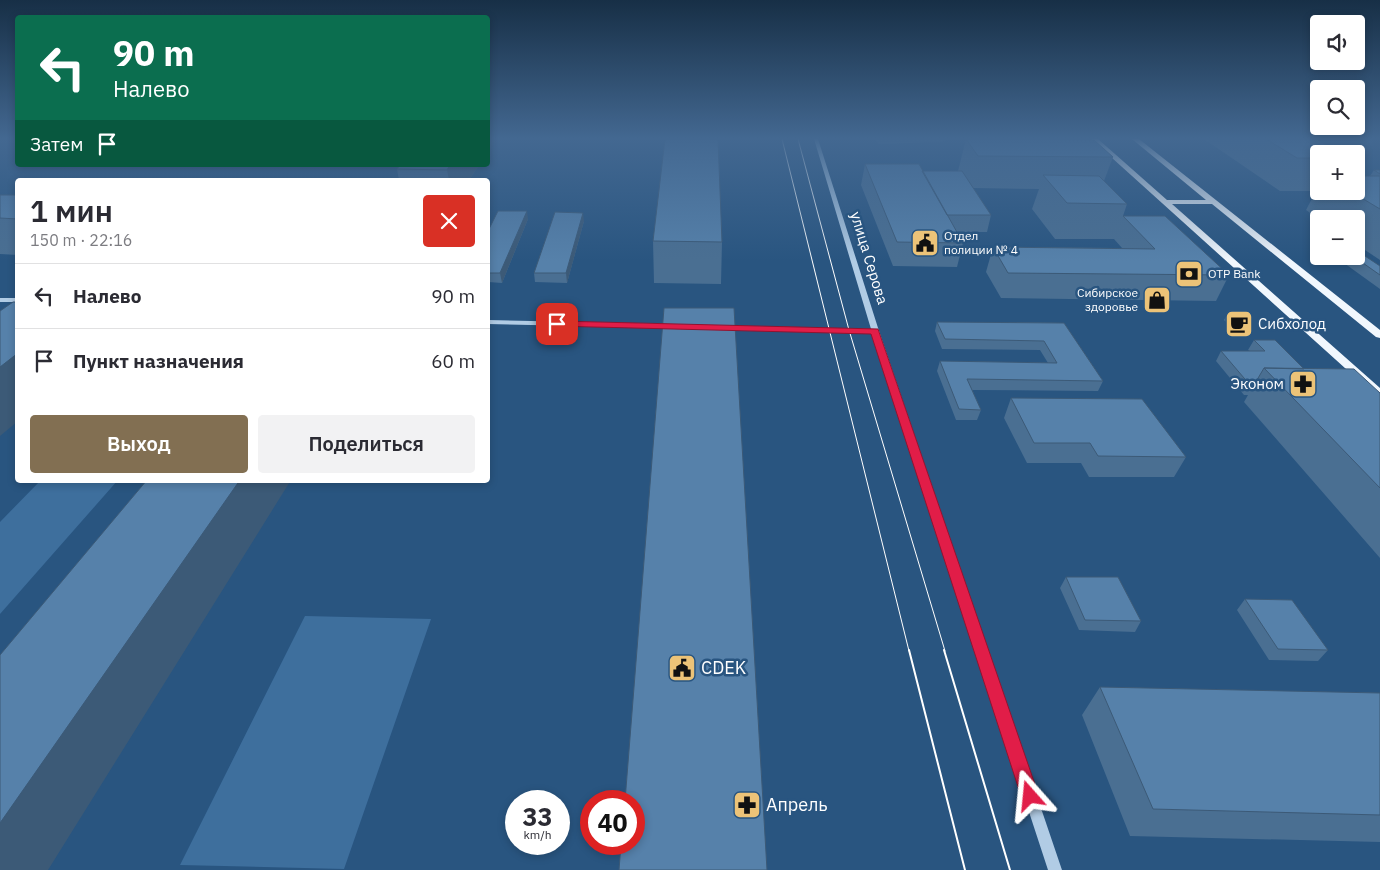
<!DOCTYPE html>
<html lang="ru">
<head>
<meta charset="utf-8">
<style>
  body { margin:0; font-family:"IBM Plex Sans",sans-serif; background:#f2f2f3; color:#2b2b33; height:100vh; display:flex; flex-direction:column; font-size:19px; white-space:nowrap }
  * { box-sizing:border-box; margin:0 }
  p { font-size:16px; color:#7c7c81 }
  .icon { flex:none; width:28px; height:28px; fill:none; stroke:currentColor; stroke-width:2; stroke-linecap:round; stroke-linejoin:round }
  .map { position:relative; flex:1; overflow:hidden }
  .details { position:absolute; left:15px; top:178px; width:475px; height:305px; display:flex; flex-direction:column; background:#fff; border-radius:5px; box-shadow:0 2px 8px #0003 }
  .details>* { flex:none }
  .hud { position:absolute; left:15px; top:15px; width:475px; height:152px; border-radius:5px; box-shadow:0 2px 8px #0003; background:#0b6e4f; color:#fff; overflow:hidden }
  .buttons { position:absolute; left:1310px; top:15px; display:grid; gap:10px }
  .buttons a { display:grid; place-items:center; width:55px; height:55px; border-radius:5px; background:#fff; box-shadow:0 2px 8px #0003; font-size:25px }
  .speed { position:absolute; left:505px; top:790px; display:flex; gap:10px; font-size:25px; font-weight:700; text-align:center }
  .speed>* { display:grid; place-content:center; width:65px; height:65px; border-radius:50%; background:#fff; box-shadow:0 2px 8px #0003; line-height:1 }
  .speed small { font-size:12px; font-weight:400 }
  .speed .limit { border:8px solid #d22; background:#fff; color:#111 }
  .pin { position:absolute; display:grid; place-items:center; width:42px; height:42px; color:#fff; margin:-21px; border-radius:10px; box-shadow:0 2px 8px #0006 }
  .me { position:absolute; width:55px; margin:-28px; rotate:342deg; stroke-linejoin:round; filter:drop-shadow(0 0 4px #0008) }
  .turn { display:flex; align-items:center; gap:18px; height:105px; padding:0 15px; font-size:22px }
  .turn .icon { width:65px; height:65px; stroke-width:2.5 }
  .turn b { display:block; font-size:35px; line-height:42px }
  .then { display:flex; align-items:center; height:48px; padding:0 15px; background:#0003; gap:10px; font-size:19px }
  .round { display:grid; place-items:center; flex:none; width:52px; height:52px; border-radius:5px; background:#f2f2f3 }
  .summary { display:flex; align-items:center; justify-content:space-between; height:85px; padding:0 15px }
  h1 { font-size:30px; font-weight:600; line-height:38px }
  .button { display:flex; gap:10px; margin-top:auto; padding:10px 15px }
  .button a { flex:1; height:58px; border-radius:5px; background:#826f52; color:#fff; font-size:20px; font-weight:600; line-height:58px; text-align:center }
  .button a+a { background:#f2f2f3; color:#2b2b33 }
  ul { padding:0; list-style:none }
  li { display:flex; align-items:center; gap:15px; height:65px; padding:0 15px; border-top:1px solid #e1e1e2 }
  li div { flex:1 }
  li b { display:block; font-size:19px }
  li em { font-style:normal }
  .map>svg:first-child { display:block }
</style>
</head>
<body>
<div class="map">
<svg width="1380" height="870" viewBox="0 0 1380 870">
  <rect width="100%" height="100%" fill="#295580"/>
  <path fill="#3e6f9d" d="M 41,480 L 118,480 L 0,614 L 0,522 Z
    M 305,616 L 431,619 L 344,869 L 180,865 Z"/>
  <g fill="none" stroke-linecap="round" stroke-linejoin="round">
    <path fill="#b1cce5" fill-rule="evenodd" d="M 814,139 L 818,139 L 879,331 L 1062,870 L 1048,870 L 872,333 L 723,330 L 719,328 L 723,326 L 871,329 Z
      M 0,298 L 18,298 L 18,302 L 0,302 Z
      M 488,320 L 672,324 L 676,326 L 672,328 L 488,324 Z"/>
    <path fill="#f1f7fd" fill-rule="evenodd" d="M 1091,139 L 1098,139 L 1167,200 L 1206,200 L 1132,139 L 1139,139 L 1380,330 L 1380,338 L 1376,337 L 1212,204 L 1172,204 L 1380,388 L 1380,398 L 1376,396 Z"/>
    <path stroke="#fff" stroke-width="1" d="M 782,139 L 909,651
      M 798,139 L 849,330 L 945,651"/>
    <path stroke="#fff" stroke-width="2" d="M 909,650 L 965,870
      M 944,650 L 1010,870"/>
  </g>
  <path fill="#4a6f92" d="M 875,139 L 948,139 L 942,142 L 879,144 Z
    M 966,139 L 1113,157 L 1104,181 L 1127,204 L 1123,216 L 1229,275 L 1216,301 L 1001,298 L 986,272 L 993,247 L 1122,248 L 1114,239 L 1055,239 L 1032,209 L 1039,189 L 973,188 L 991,215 L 987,232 L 957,232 L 963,243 L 957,267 L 893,266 L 861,185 L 865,164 L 922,171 L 958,171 Z
    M 1204,139 L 1316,139 L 1319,154 L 1319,191 L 1356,191 L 1370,176 L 1374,170 L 1380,170 L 1380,260 L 1356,244 L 1356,219 L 1319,219 L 1306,210 L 1316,191 L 1280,191 Z
    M 400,165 L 479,165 L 469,180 L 399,180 L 397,169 Z
    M 0,195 L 18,195 L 18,255 L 0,254 Z
    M 528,219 L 502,283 L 488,282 L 488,231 Z
    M 584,221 L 567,283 L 535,282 L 534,273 Z
    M 653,241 L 722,242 L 721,284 L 654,283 Z
    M 1339,256 L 1356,256 L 1380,266 L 1380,289 L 1337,258 Z
    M 1229,311 L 1247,317 L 1242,327 L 1231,327 L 1224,320 Z
    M 937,322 L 1064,323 L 1103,381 L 1098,391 L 972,390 L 981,410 L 977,420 L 956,420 L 937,371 L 940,361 L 1048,363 L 1040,350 L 942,349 L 935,331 Z
    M 1254,340 L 1304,369 L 1380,393 L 1380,558 L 1244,402 L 1248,395 L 1244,395 L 1216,361 L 1221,351 L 1250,351 L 1248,350 Z
    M 1011,398 L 1186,457 L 1174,477 L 1089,477 L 1081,463 L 1027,463 L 1004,418 Z
    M 1066,577 L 1141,621 L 1135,632 L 1079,630 L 1060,588 Z
    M 1245,599 L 1328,650 L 1318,661 L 1269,660 L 1237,610 Z
    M 1100,687 L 1380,693 L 1380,842 L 1130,836 L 1082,715 Z"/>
  <path fill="#3c5a77" d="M 488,139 L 496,139 L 488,152 Z
    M 450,165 L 479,165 L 469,180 L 449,180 L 447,170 Z
    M 527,211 L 528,219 L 502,283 L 500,273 Z
    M 583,213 L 584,221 L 567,283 L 566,273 Z
    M 18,353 L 18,421 L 0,436 L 0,367 Z
    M 240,480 L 291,480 L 48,870 L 0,870 L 0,823 Z"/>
  <path fill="#5681aa" stroke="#3c5a77" d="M 665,139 L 718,139 L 722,242 L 653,241 Z
    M 966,139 L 1094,140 L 1113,157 L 978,156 Z
    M 1266,139 L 1316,139 L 1342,154 L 1319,154 L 1319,158 L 1297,158 Z
    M 865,164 L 919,164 L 963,243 L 897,242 Z
    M 400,165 L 450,165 L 447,170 L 397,169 Z
    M 1374,170 L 1380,170 L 1380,174 Z
    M 922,171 L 962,171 L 991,215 L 947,215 Z
    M 1043,175 L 1099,176 L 1127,204 L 1067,203 Z
    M 1356,176 L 1380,176 L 1380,209 L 1350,191 L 1356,191 Z
    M 0,195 L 18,195 L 18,219 L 0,218 Z
    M 498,211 L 527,211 L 500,273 L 488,273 L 488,231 Z
    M 555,212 L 583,213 L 566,273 L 534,273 Z
    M 1123,216 L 1165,216 L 1229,275 L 1008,273 L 993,247 L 1155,249 Z
    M 1356,250 L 1380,266 L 1380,275 L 1353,256 L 1356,256 Z
    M 13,302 L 18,302 L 18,353 L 0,367 L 0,311 Z
    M 664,308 L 734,308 L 767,870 L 619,870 L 621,844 L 634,844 L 634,801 L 625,801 Z
    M 1229,311 L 1240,311 L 1247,317 L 1236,317 Z
    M 937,322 L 1064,323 L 1103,381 L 967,379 L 981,410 L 959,409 L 940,361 L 1057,363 L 1044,341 L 945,339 Z
    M 1254,340 L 1275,340 L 1304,369 L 1264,368 L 1254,385 L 1250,385 L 1221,351 L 1265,351 Z
    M 1264,368 L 1354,369 L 1380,393 L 1380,488 Z
    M 1011,398 L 1142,399 L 1186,457 L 1098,456 L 1090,443 L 1034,443 Z
    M 147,480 L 240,480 L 0,823 L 0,655 Z
    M 1066,577 L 1118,577 L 1141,621 L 1085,620 Z
    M 1245,599 L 1292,600 L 1328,650 L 1278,649 Z
    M 1100,687 L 1380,693 L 1380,815 L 1153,809 Z"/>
  <linearGradient id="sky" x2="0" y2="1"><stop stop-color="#172f46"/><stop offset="0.53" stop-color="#436891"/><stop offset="1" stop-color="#436891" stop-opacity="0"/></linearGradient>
  <rect width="1380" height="261" fill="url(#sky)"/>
  <path fill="#e11d48" stroke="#92132f" d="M 557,321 L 878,329 L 1039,796 L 1036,802 L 1030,805 L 1024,802 L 1021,796 L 871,334 L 554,326 L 554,322 Z"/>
  <defs>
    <g id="civic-square" transform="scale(1.4375)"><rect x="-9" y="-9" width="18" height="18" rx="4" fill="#ecc378" stroke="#295580"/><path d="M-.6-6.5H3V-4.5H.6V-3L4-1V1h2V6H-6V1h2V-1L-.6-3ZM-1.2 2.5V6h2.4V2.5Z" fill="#111"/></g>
    <g id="bank-square" transform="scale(1.4375)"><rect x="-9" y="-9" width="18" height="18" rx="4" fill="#ecc378" stroke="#295580"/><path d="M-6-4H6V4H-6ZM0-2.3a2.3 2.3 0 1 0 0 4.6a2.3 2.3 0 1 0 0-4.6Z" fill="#111"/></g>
    <g id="shop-square" transform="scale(1.4375)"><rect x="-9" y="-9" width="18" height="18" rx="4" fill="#ecc378" stroke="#295580"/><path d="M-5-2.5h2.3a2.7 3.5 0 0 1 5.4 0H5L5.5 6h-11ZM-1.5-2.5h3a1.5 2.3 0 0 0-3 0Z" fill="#111"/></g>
    <g id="cafe-square" transform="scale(1.4375)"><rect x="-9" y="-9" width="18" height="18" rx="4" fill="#ecc378" stroke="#295580"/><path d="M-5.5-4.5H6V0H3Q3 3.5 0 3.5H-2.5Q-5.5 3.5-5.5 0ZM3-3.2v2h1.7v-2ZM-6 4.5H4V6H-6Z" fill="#111"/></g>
    <g id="pharmacy-square" transform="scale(1.4375)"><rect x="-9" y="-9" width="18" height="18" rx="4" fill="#ecc378" stroke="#295580"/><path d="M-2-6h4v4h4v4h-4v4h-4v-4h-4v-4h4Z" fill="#111"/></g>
  </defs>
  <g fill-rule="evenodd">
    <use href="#civic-square" x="925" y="243"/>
    <use href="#bank-square" x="1189" y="274"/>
    <use href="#shop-square" x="1157" y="300"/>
    <use href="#cafe-square" x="1239" y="324"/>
    <use href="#pharmacy-square" x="1303" y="384"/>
    <use href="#civic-square" x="682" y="668"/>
    <use href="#pharmacy-square" x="747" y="805"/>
  </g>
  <g text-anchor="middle" stroke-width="5" stroke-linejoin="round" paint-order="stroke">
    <g font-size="12" fill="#fff" stroke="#295580" text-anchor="start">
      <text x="944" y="240">Отдел<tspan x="944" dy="14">полиции № 4</tspan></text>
      <text x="1208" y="278">OTP Bank</text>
      <text x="1138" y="297" text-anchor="end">Сибирское<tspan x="1138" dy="14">здоровье</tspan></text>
    </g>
    <g font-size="15" fill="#fff" stroke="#295580">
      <text transform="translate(869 258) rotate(73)" y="5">улица Серова</text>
    </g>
    <g font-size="15" fill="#fff" stroke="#295580" text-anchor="start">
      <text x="1258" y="329">Сибхолод</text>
      <text x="1284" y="389" text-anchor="end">Эконом</text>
    </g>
    <g font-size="18" fill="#fff" stroke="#295580" text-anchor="start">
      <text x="701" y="674">CDEK</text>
      <text x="766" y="811">Апрель</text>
    </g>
  </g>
</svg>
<div class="buttons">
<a><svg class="icon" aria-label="sound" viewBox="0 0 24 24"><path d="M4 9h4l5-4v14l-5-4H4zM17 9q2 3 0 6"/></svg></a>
<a><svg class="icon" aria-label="search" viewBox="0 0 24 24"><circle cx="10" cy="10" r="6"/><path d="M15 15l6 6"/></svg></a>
<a>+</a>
<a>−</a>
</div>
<div class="speed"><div>33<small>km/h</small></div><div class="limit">40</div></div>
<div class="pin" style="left:557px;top:324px;background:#d93025"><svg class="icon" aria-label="arrive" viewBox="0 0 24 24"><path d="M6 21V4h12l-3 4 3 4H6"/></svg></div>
<svg class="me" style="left:1030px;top:796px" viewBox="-20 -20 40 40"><path d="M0-17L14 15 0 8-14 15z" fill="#e11d48" stroke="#fff" stroke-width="4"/></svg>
<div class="hud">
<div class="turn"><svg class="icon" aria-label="left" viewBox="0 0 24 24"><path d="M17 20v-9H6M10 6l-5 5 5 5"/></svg><div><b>90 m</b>Налево</div></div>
<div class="then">Затем<svg class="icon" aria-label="arrive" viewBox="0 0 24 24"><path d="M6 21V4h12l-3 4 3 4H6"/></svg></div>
</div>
<section class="details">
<div class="summary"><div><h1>1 мин</h1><p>150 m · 22:16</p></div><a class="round" style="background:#d93025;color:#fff"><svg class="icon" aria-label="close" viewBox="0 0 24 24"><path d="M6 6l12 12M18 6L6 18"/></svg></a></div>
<ul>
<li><svg class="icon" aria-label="left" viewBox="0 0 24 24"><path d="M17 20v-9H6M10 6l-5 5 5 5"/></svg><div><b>Налево</b></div><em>90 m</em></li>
<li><svg class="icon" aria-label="arrive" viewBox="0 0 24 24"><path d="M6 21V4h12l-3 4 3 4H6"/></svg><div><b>Пункт назначения</b></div><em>60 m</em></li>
</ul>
<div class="button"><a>Выход</a><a>Поделиться</a></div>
</section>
</div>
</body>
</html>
